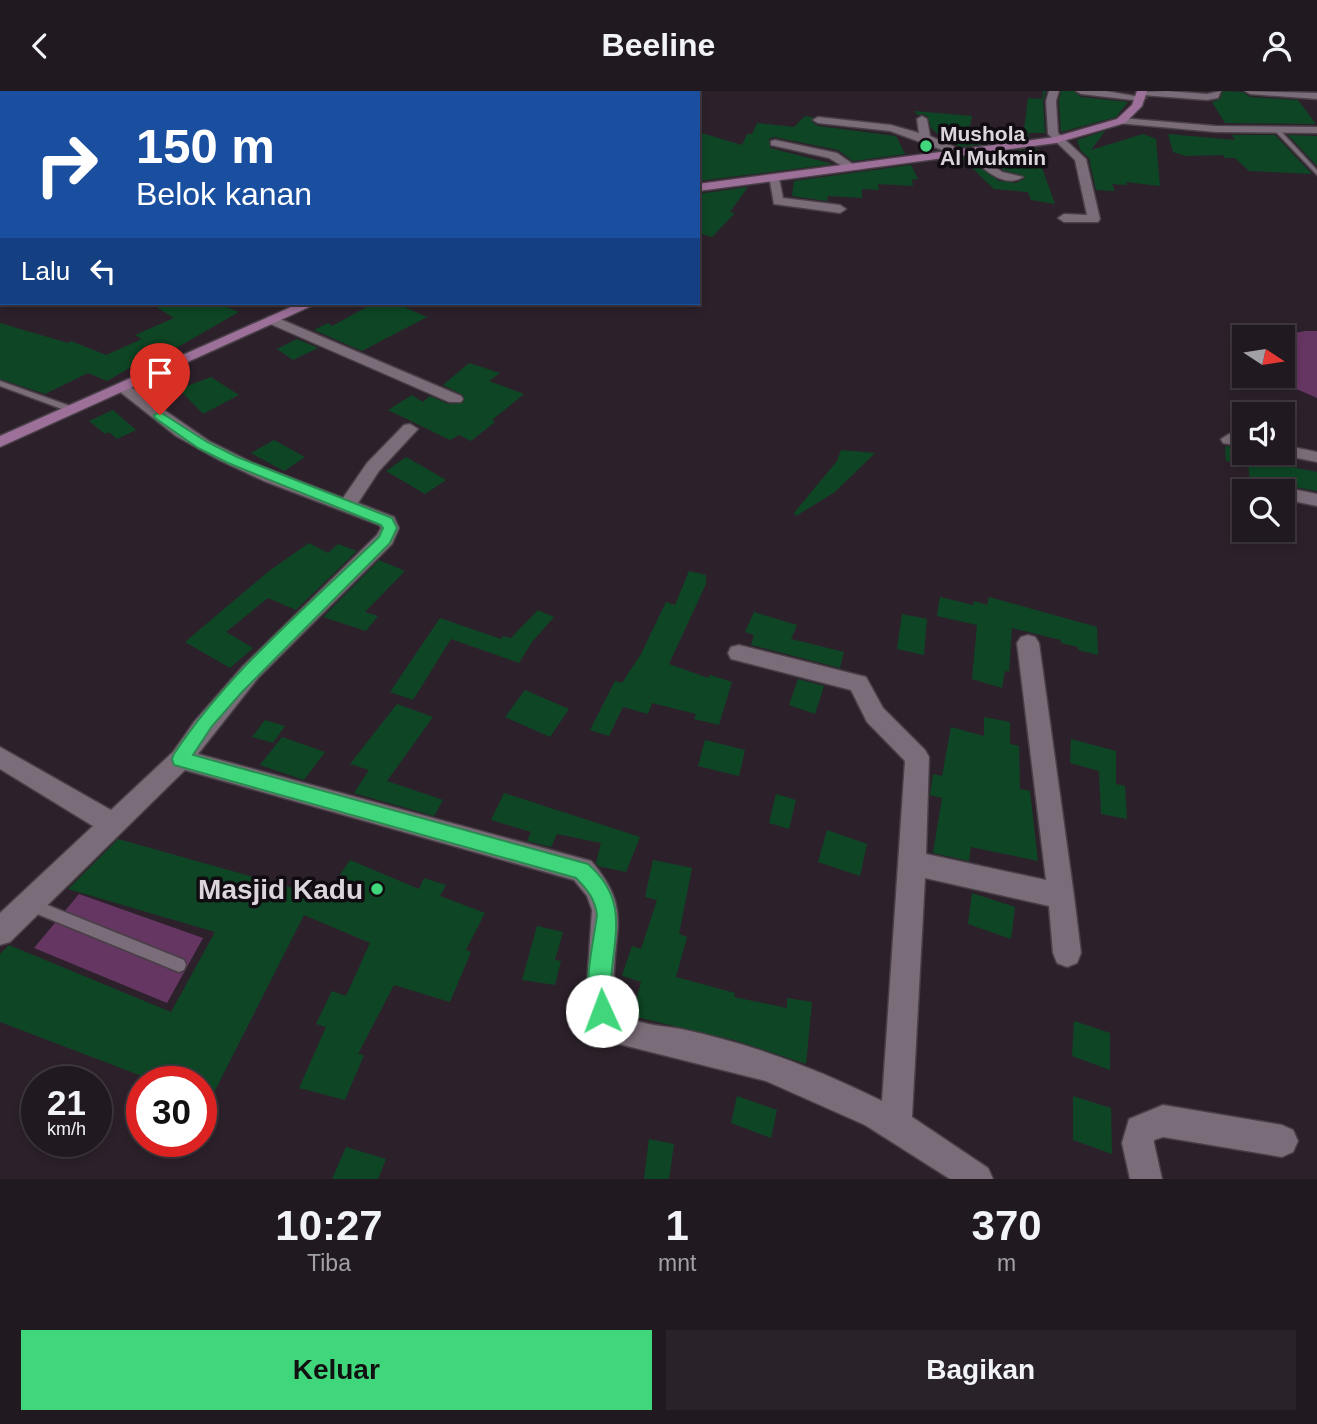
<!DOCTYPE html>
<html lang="id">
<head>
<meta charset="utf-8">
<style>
  body { margin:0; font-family:Helvetica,sans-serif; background:#292229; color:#f1f3f6; height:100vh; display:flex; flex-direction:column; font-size:26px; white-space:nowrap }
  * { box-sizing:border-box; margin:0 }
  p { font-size:23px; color:#a2a0a5 }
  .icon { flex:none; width:38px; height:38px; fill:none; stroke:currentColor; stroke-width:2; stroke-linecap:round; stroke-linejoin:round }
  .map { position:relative; height:1088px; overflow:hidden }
  .drawer { display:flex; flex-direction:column; background:#211920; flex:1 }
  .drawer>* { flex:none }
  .guide { position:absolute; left:0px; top:0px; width:700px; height:214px; box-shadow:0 4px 10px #0003,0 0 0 2px #3e383e; background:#1a4fa0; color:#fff; overflow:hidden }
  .needle { width:46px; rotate:102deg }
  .buttons { position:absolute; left:1232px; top:234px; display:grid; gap:14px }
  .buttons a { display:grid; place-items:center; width:63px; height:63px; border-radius:0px; background:#211920; box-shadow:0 4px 10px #0003,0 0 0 2px #3e383e; font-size:35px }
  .speed { position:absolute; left:21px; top:975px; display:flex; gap:14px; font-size:35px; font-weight:700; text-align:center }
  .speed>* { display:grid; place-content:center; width:91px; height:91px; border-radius:50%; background:#211920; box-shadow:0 4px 10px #0003,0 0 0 2px #3e383e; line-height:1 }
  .speed small { font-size:18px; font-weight:400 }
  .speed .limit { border:10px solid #d22; background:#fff; color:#111 }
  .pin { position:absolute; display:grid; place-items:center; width:60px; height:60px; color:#fff; margin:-72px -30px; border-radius:50% 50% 50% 0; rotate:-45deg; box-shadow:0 0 7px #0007 }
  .pin .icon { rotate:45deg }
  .me { position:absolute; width:77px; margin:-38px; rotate:358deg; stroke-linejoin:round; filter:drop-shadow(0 0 5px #0008) }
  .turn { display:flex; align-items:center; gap:24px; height:147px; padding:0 21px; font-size:32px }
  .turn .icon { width:91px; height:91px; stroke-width:2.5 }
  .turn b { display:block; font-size:49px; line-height:60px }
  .then { display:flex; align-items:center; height:66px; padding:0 21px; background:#0003; gap:14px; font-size:26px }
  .eta { display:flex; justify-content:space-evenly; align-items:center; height:119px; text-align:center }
  .eta b { font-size:42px; font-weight:700; line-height:49px }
  .cta { display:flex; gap:14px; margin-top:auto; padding:14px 21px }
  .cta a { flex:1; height:80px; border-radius:0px; background:#40d77c; color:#111; font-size:28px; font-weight:700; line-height:80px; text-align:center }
  .cta a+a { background:#292229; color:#f1f3f6 }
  header { display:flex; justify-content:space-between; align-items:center; height:91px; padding:0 21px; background:#211920; font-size:32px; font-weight:700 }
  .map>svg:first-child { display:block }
</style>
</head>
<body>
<header><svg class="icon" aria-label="back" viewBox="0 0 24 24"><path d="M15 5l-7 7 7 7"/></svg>Beeline<svg class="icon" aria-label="person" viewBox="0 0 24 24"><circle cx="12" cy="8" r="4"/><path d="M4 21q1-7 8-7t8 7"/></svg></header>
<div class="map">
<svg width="1317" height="1088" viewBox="0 0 1317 1088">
  <rect width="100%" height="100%" fill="#2c212b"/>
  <path fill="#653662" d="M 1305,240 L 1317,240 L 1317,307 L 1276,289 L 1275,285 L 1283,285 L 1283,247 L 1269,247 Z
    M 79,803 L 203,847 L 167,912 L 34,857 Z"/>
  <path fill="#0e4625" d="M 1043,0 L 1046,0 L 1043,10 L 1045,42 L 1028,42 L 1030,47 L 961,56 L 942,47 L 931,37 L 928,26 L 923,23 L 918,24 L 914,20 L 972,25 L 969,39 L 1024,39 L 1028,7 L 1042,8 Z
    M 1061,0 L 1074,0 L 1081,6 L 1128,11 L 1116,26 L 1061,41 L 1059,10 Z
    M 1223,0 L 1243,1 L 1250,6 L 1298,9 L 1316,33 L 1225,32 L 1212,11 L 1220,8 Z
    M 805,25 L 813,26 L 811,30 L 818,35 L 896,45 L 905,63 L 853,70 L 838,59 L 774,46 L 769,48 L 770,57 L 833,73 L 698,90 L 698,41 L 742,54 L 747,43 L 752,43 L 757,32 L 794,36 Z
    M 1105,40 L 1091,59 L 1143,43 L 1156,48 L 1160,95 L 1126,91 L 1127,94 L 1112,93 L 1115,100 L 1096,99 L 1089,67 L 1081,60 L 1077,49 Z
    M 1168,43 L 1235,49 L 1232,44 L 1275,44 L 1312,83 L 1249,80 L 1235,67 L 1225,67 L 1223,64 L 1186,65 L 1173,61 Z
    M 1288,44 L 1317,45 L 1317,75 Z
    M 1036,57 L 1043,69 L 1039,69 L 1055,113 L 1031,109 L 1028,101 L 994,98 L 962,67 L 967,67 L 999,90 L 1016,92 L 1024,88 L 1025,85 L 1003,79 L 984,64 Z
    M 911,74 L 918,88 L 912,89 L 913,95 L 878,93 L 879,99 L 862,98 L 862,107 L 828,105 L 827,110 L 792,105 L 794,90 Z
    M 748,96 L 730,121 L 735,122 L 712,146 L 698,142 L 698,103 Z
    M 150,212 L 216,212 L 239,221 L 164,264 L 157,261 L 107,290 L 88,282 L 45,303 L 0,288 L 0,232 L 68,252 L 71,250 L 106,264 L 142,248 L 135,244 L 174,227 Z
    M 374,212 L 395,212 L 427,226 L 362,260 L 314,239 L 328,232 L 332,235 Z
    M 297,248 L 318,257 L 293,269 L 277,258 Z
    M 469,272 L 500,282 L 489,290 L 524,303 L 492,329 L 495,331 L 471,350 L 459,344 L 450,349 L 388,319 L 412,304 L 423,311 L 430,305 L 448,313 L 463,312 L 463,304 L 443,294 Z
    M 211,286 L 239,304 L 203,323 L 179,298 Z
    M 113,319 L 136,339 L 117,348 L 109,341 L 105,343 L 89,330 Z
    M 274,349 L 305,366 L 284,380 L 251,362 Z
    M 1225,355 L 1244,358 L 1244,374 L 1226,370 Z
    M 841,359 L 875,362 L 835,401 L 796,425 L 794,422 L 837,370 Z
    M 406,366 L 422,375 L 446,389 L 425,403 L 386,380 Z
    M 1247,367 L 1317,381 L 1317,400 L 1250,388 Z
    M 309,452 L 328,462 L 338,453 L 357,460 L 296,519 L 268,507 L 226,541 L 253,557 L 230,577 L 185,551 L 269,480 Z
    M 379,469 L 405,480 L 365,521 L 378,525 L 366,540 L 323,526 Z
    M 689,480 L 706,484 L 706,493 L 669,573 L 708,587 L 710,584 L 732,591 L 719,634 L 694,628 L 696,623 L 652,612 L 648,623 L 623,616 L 609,645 L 590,639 L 615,590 L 622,592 L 641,563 L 666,511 L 675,514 Z
    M 940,506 L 973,514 L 974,510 L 987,514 L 989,506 L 1097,536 L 1098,564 L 1078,559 L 1078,556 L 1061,552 L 1061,549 L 1012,537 L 1009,581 L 1005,580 L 1002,597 L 972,588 L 977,534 L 937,525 Z
    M 538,519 L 554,526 L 532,551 L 519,572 L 451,548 L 413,609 L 390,601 L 440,527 L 501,548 L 503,545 L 511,547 Z
    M 754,521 L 797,534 L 791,548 L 844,561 L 840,577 L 751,554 L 754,544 L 745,541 Z
    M 902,523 L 927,528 L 924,564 L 897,558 Z
    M 798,588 L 824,595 L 815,623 L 789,614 Z
    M 525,599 L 569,618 L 550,646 L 505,626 Z
    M 397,613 L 433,626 L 387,690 L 443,709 L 434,725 L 354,702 L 369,679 L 350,673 Z
    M 984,626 L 1010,631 L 1010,653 L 1019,655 L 1020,698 L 1030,700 L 1038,770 L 971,756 L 969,770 L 933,762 L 942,707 L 930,704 L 933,683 L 942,685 L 951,636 L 984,645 Z
    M 265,629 L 285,635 L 273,652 L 252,646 Z
    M 282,646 L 325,661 L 304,689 L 260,674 Z
    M 1071,648 L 1116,660 L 1116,693 L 1125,695 L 1127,728 L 1101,723 L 1099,680 L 1070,672 Z
    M 705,649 L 745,659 L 739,685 L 698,675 Z
    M 504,702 L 640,746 L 626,781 L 598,775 L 596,772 L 601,752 L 557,743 L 551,756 L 527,750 L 531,741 L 491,729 Z
    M 776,703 L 796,709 L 789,738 L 769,732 Z
    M 827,739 L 867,753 L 860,785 L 818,771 Z
    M 118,748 L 325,806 L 350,769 L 419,798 L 424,787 L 446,794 L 440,805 L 485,822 L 466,859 L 471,861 L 450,911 L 394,894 L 358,963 L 364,964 L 345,1009 L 299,997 L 326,936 L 316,933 L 332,900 L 346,905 L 370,852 L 304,824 L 201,1027 L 201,990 L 155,990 L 0,931 L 0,863 L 9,854 L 171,921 L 215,841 L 68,798 Z
    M 653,769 L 692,777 L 679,843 L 687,846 L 676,886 L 735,902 L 734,906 L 787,917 L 787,907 L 812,911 L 806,973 L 734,949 L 632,925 L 641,891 L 622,885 L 632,855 L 641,858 L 657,809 L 645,806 Z
    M 972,802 L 1015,816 L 1011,848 L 968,833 Z
    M 537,835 L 563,841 L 555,869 L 561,870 L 555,894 L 522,889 Z
    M 1074,930 L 1110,942 L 1110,979 L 1072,965 Z
    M 737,1005 L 777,1019 L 771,1047 L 731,1032 Z
    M 1073,1005 L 1111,1017 L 1112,1063 L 1073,1049 Z
    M 649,1048 L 674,1053 L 669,1088 L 644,1088 Z
    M 346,1056 L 386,1068 L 378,1088 L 332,1088 Z"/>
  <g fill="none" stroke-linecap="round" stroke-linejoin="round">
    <g stroke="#483f47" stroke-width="3">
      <path id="lane" d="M 1274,37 L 1278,37 L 1317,79 L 1317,84 L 1274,39 Z
        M 0,290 L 76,317 L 77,319 L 73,321 L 70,321 L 0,295 Z
        M 30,807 L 184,869 L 186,874 L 184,879 L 179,881 L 25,818 L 23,813 L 25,808 Z"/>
    </g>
    <g stroke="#483f47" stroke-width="3">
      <path id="street" d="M 1049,0 L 1059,0 L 1056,10 L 1058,42 L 1086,68 L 1100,128 L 1098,131 L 1064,131 L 1058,127 L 1064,123 L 1087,124 L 1075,69 L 1048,43 L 1046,10 Z
        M 1076,0 L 1106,0 L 1146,7 L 1141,10 L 1081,3 Z
        M 1167,0 L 1207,3 L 1221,0 L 1218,7 L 1207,9 L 1142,4 L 1137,1 Z
        M 1245,0 L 1317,2 L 1317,8 L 1250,3 Z
        M 922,25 L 927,28 L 930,45 L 964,60 L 964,64 L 956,64 L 890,40 L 818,32 L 813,29 L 818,26 L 891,34 L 919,42 L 917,28 Z
        M 1121,27 L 1216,35 L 1317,36 L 1317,42 L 1216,41 L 1117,32 L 1117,28 Z
        M 775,49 L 837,62 L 857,76 L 847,78 L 829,67 L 771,54 L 771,50 Z
        M 971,58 L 1002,81 L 1023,86 C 1003,99 981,75 967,63 L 966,61 Z
        M 769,85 L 779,87 L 783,107 L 840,114 L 846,118 L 840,122 L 774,113 Z
        M 273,225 L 461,305 L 463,308 L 461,311 L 449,311 L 268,232 L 266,229 L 268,226 Z
        M 125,292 L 209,350 L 253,372 L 343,407 L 367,372 L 404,334 L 410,333 L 418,338 L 379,380 L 358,412 L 394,426 L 399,437 L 392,453 L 258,587 L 198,663 L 591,770 C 634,819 612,840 614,896 C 614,902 613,910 617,916 C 630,935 661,934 681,938 C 752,953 818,978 882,1010 L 905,670 L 867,631 L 851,599 L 739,570 L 731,568 L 728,562 L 731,556 L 739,554 L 866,586 L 883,617 L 925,659 L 929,666 L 926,763 L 1046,789 L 1017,552 L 1021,546 L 1028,544 L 1035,546 L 1039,552 L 1074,805 L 1081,862 L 1077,872 L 1067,876 L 1057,872 L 1053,862 L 1049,815 L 925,787 L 912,1026 L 988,1077 L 993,1088 L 950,1088 L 865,1034 L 766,990 L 615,952 L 597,938 L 586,910 L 592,819 L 587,805 L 574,789 L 185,679 L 10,851 L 0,854 L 0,822 L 93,735 L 0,678 L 0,656 L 111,719 L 173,661 L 194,631 L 243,575 L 377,444 L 381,437 L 379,434 L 264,390 L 219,369 L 176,345 L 119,300 L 117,297 L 119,294 Z
        M 1229,343 L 1244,346 L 1244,356 L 1223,352 L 1221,348 Z
        M 1283,354 L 1317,361 L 1317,371 L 1277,363 L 1283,362 Z
        M 1252,390 L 1317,403 L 1317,415 L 1283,408 L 1283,401 L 1246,400 L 1243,396 L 1246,392 Z
        M 1163,1014 L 1282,1034 L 1293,1039 L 1298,1050 L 1293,1061 L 1282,1066 L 1163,1046 L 1154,1049 L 1154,1052 L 1162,1088 L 1130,1088 L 1122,1052 L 1129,1028 Z"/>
    </g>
    <g stroke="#483f47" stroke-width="3">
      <path id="primary" d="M 1137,0 L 1147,0 L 1142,15 L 1125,32 L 1056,52 L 698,100 L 698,93 L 1055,46 L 1117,28 L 1132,14 Z
        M 300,212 L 318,212 L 0,356 L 0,345 Z"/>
    </g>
    <use href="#lane" fill="#7a6c78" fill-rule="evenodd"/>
    <use href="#street" fill="#7a6c78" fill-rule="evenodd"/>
    <use href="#primary" fill="#9c7099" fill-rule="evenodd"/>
  </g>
  <path fill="#40d77c" stroke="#2a8c51" stroke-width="2" d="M 160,321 L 207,351 L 237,366 L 392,427 L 397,437 L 390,452 L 242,601 L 212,635 L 193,664 L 588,773 C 629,809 614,843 611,890 C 610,903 615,916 610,928 L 602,931 L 594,928 C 581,897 593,856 597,824 C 595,808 587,798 576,787 L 174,674 L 172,668 L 174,663 C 229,580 308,515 379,446 L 383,437 L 381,434 L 228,372 L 198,357 L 155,327 L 154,324 Z"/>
  <g fill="#40d77c" stroke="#110c11" stroke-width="2.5">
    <circle cx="926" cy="55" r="7"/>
    <circle cx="377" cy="798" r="7"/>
  </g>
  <g text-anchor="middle" stroke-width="7" stroke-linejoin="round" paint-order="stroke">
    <g font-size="21" font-weight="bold" fill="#ddd5dc" stroke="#110c11" text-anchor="start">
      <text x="940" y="50">Mushola<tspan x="940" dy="24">Al Mukmin</tspan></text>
    </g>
    <g font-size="28" font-weight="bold" fill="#ddd5dc" stroke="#110c11" text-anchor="end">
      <text x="363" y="808">Masjid Kadu</text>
    </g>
  </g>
</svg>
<div class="buttons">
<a><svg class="needle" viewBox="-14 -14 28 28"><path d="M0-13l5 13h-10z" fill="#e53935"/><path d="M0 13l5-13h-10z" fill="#a2a0a5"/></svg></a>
<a><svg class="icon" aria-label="sound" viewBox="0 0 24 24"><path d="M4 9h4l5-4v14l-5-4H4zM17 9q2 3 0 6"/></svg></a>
<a><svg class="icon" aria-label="search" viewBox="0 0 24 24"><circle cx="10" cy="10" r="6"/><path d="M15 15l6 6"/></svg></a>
</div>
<div class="speed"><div>21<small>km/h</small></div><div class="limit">30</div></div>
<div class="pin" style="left:160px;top:324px;background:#d93025"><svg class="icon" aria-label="arrive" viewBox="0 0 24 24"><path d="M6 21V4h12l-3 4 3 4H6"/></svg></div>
<svg class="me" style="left:602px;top:920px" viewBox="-20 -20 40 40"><circle r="19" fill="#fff"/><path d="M0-13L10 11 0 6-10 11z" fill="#40d77c"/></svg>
<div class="guide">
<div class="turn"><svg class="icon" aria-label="right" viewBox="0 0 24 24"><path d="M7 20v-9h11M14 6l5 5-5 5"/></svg><div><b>150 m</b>Belok kanan</div></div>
<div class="then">Lalu<svg class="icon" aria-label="left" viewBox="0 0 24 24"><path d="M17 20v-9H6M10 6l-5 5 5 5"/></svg></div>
</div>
</div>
<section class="drawer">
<div class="eta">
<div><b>10:27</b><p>Tiba</p></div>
<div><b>1</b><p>mnt</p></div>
<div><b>370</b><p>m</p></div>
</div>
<div class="cta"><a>Keluar</a><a>Bagikan</a></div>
</section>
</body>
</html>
